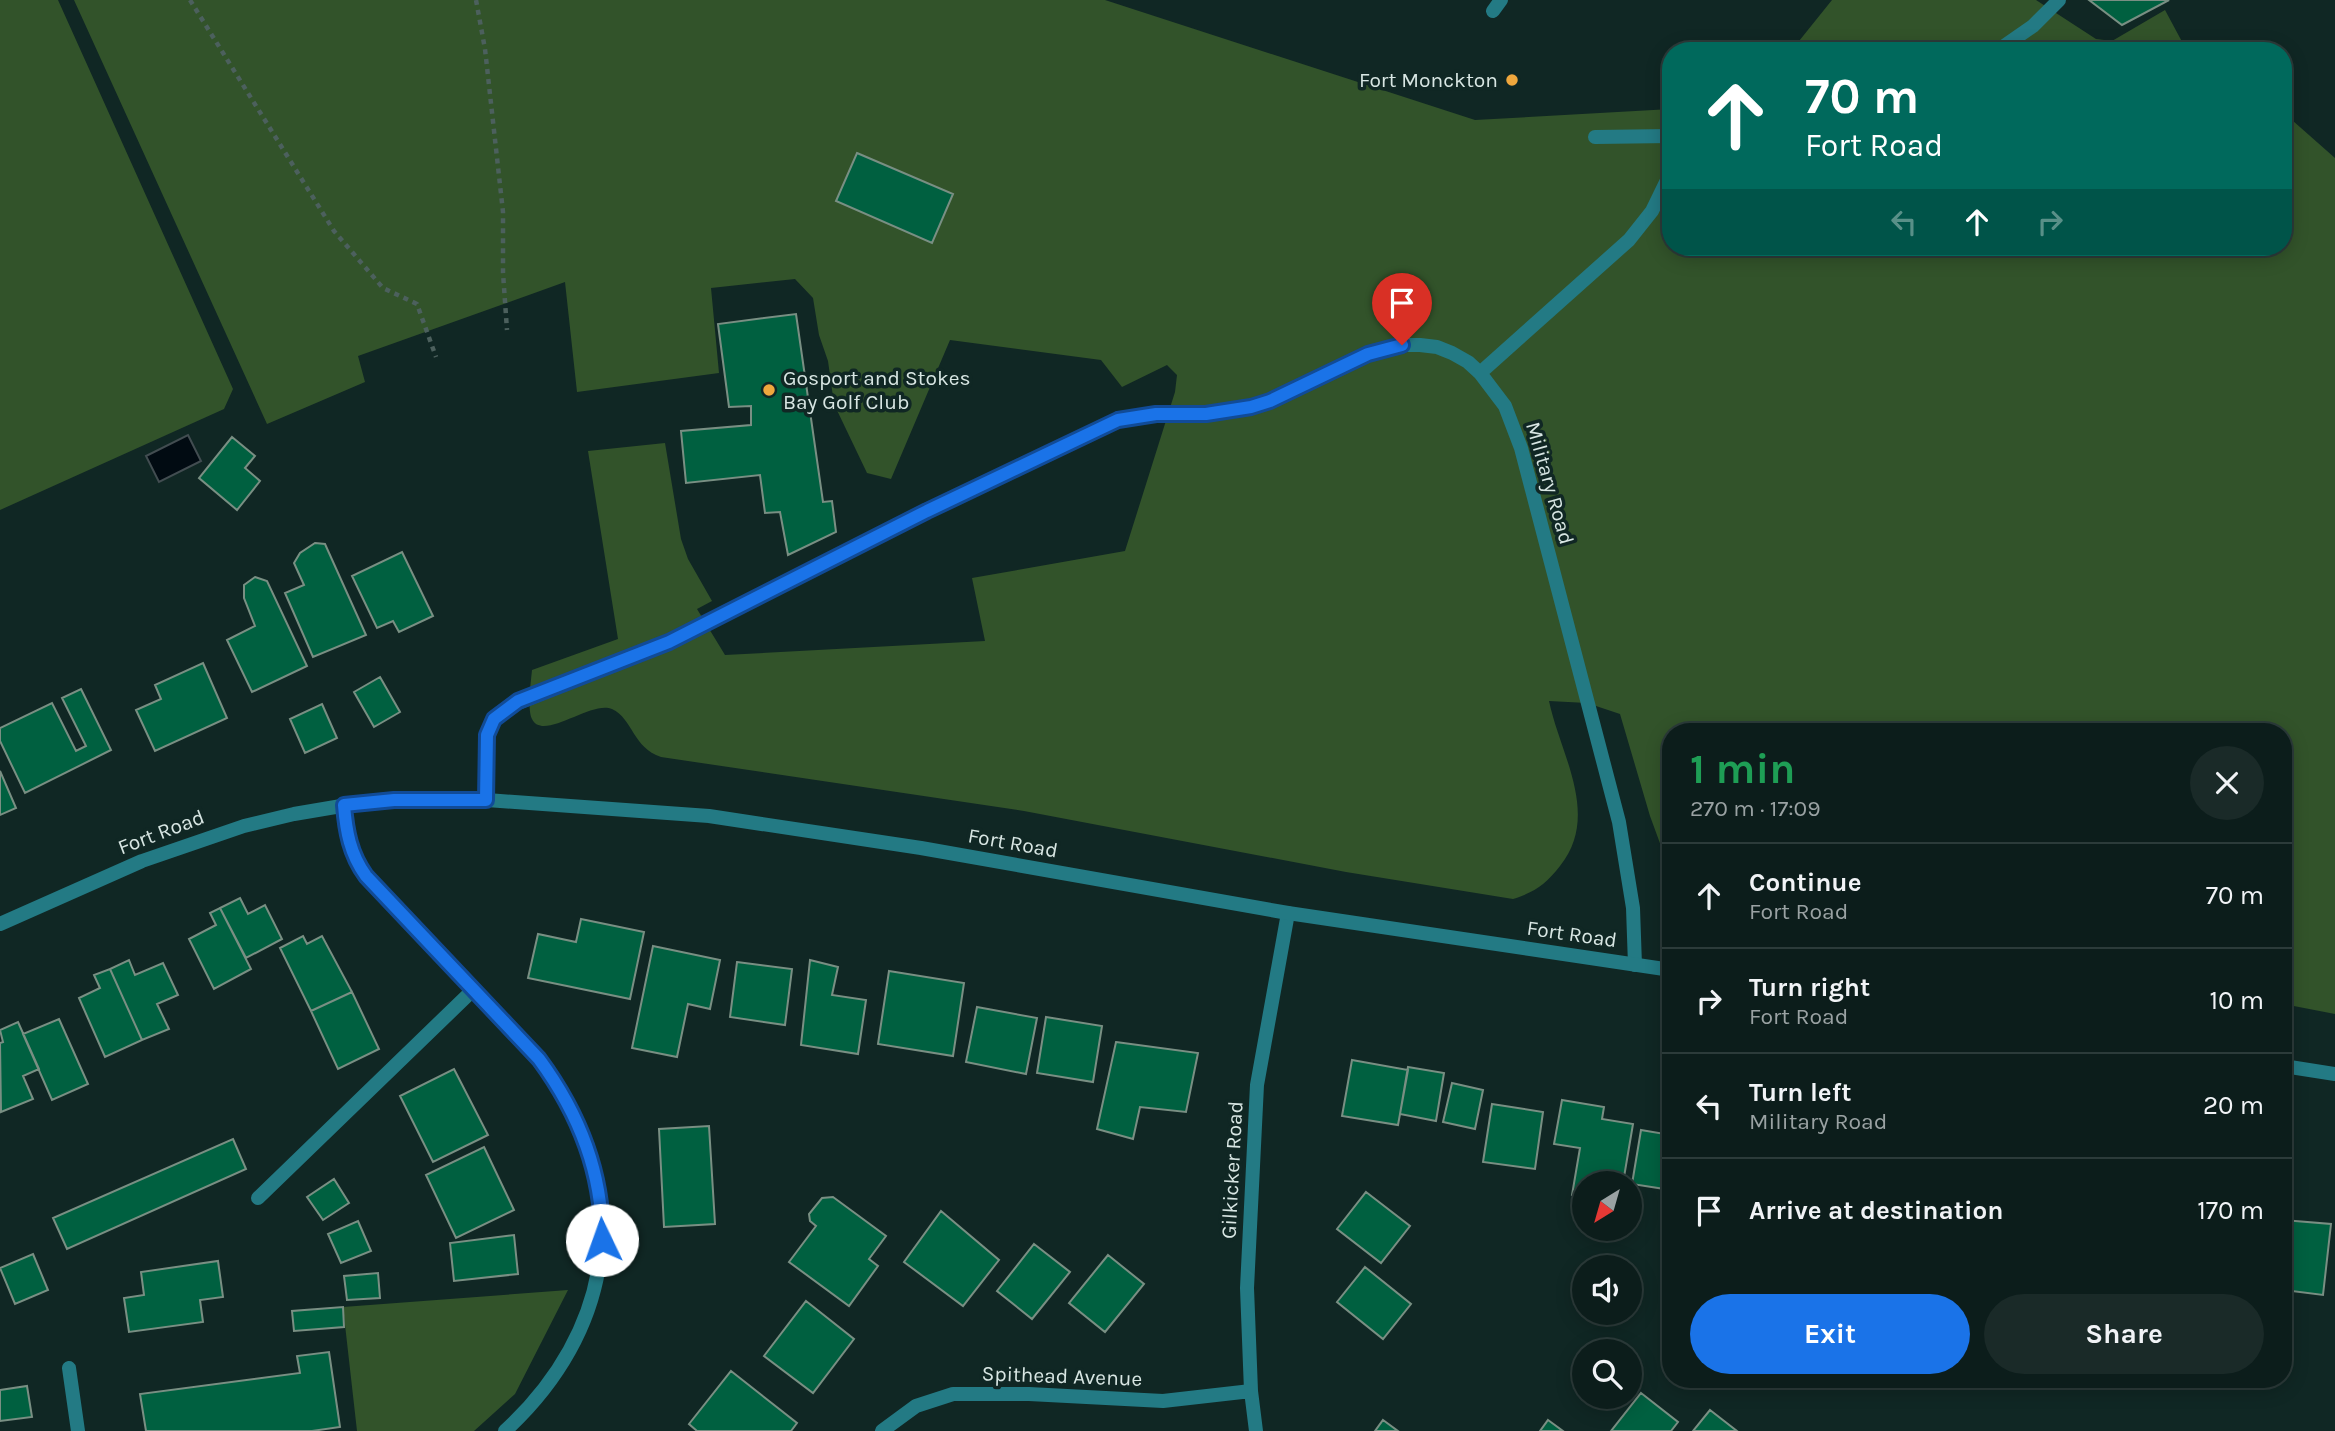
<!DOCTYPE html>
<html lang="en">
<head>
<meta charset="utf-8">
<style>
  body { margin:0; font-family:Karla,sans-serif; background:#1a2a28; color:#f1f3f6; height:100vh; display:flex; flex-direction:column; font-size:26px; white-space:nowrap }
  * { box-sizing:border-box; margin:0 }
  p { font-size:23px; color:#9aa2a3 }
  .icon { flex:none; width:38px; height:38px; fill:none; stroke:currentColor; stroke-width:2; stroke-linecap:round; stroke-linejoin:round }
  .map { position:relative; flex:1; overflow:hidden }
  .details { position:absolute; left:1662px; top:723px; width:630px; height:665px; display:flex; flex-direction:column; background:#0c1d1b; border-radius:28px; box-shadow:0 4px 18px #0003,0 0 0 2px #2c3b3a }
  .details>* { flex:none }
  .top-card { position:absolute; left:1662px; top:42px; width:630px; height:214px; border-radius:28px; box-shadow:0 4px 18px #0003,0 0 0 2px #2c3b3a; background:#00695c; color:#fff; overflow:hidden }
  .needle { width:46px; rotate:217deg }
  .buttons { position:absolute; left:1572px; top:1171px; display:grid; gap:14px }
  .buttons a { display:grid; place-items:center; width:70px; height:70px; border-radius:50%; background:#0c1d1b; box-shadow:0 4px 18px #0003,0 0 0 2px #2c3b3a; font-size:35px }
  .pin { position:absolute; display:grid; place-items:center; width:60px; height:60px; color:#fff; margin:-72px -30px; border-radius:50% 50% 50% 0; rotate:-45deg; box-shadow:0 0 7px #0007 }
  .pin .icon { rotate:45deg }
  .me { position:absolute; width:77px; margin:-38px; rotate:357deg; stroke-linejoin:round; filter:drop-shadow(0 0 5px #0008) }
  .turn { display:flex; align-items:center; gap:24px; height:147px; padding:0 28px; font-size:32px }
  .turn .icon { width:91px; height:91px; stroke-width:2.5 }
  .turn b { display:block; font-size:49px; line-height:60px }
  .lanes { display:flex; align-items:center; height:66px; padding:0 28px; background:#0003; justify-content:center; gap:35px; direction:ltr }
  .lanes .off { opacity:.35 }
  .round { display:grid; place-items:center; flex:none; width:74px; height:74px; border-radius:37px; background:#1a2a28 }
  .headline { display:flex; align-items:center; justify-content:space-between; height:119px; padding:0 28px }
  h1 { font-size:42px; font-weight:700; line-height:52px; color:#1e9e55 }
  .action { display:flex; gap:14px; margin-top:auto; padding:14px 28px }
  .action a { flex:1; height:80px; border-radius:42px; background:#1a73e8; color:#fff; font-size:28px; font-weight:700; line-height:80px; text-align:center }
  .action a+a { background:#1a2a28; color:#f1f3f6 }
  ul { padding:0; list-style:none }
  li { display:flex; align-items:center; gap:21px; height:105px; padding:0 28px; border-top:2px solid #2c3b3a }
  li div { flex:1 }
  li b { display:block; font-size:26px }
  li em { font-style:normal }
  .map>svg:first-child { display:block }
</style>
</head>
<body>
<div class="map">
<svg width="2335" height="1431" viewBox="0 0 2335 1431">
  <rect width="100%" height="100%" fill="#102724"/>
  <path fill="#32532a" d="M 0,0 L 58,0 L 233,389 L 224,409 L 0,510 Z
    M 74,0 L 1105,0 L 1475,120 L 1671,109 L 1671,247 L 2284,247 L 2284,113 L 2335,158 L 2335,1014 L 2284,1004 L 2284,732 L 1671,732 L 1671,867 L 1665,857 L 1650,816 L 1620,714 L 1587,703 L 1549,701 C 1560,754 1601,815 1560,866 C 1546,884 1535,892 1513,899 L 1346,872 L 1024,811 L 661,757 C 633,748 633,719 612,709 C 591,700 543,742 532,719 C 527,709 531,681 532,670 L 618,639 L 588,451 L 665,443 L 681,539 L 688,559 L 712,601 L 697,609 L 725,655 L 985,641 L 972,578 L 1125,551 L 1175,392 L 1177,375 L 1167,365 L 1122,387 L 1101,360 L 950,340 L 891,479 L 867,473 L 834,404 L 828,361 L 819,335 L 813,298 L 795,279 L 711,288 L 719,373 L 577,392 L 565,282 L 358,356 L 365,382 L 267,424 Z
    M 1832,0 L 2036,0 L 2096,39 L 2112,41 L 2165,10 L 2187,51 L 1791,51 Z
    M 568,1290 L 515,1394 L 474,1431 L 357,1431 L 343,1307 Z"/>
  <path fill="#010b12" stroke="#424d51" stroke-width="2" d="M 188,435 L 201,461 L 159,482 L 146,456 Z"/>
  <path fill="#006040" stroke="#798f83" stroke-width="2" d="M 2089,0 L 2169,0 L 2122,25 Z
    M 857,153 L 953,194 L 932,243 L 836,201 Z
    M 796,314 L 823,502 L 832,501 L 836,532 L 788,555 L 780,512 L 765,513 L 760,475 L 686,483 L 681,431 L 751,425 L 751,406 L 729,407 L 718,324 Z
    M 232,437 L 255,456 L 245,468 L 260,481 L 237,510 L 199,478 Z
    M 315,543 L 325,544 L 366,635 L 313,657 L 285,593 L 304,585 L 294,563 L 300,553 Z
    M 402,552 L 433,616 L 399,632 L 393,621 L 377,628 L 352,576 Z
    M 255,577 L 267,581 L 307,666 L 252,692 L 227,640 L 255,626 L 244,598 L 244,585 Z
    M 203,663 L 227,718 L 155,751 L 136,710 L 161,699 L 155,685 Z
    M 380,677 L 400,712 L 374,727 L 354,692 Z
    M 81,689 L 111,750 L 25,793 L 0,741 L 0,728 L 52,703 L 76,751 L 86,746 L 62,698 Z
    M 322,704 L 337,738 L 305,753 L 290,719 Z
    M 0,771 L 16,808 L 0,815 Z
    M 240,898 L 248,914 L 265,905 L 282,939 L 246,958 L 220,908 Z
    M 220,908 L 251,969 L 214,989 L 189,939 L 216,925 L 210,913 Z
    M 581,919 L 644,932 L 630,999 L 528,978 L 538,934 L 576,942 Z
    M 303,936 L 307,944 L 322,936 L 352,992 L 311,1011 L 280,948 Z
    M 653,946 L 720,960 L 710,1009 L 688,1004 L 677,1057 L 632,1048 Z
    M 129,960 L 135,975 L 163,963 L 178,995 L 157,1004 L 169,1029 L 142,1040 L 110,969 Z
    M 810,960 L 838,967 L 832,995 L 866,1000 L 858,1054 L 801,1045 Z
    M 737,962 L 792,969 L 785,1025 L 730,1017 Z
    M 110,969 L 142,1040 L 105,1057 L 79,998 L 100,988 L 94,975 Z
    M 889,971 L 964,983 L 953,1056 L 878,1044 Z
    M 352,992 L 379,1049 L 338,1069 L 311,1011 Z
    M 977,1007 L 1037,1018 L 1026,1074 L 966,1062 Z
    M 1046,1017 L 1102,1026 L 1093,1082 L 1037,1073 Z
    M 59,1019 L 88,1084 L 52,1100 L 23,1034 Z
    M 18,1022 L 39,1069 L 23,1076 L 33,1099 L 1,1112 L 0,1043 L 3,1042 L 0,1030 Z
    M 1116,1042 L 1198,1053 L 1186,1112 L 1140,1107 L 1133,1139 L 1097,1129 Z
    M 1352,1060 L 1408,1070 L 1398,1125 L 1342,1116 Z
    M 1408,1067 L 1444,1073 L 1436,1121 L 1400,1114 Z
    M 454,1069 L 488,1135 L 433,1162 L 400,1096 Z
    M 1452,1083 L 1483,1090 L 1475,1129 L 1443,1122 Z
    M 1562,1100 L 1604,1107 L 1602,1119 L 1633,1124 L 1623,1183 L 1584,1183 L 1584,1198 L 1572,1195 L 1580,1148 L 1554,1144 Z
    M 1492,1104 L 1543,1112 L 1535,1169 L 1483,1162 Z
    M 709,1126 L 715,1224 L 664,1227 L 659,1129 Z
    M 1641,1130 L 1671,1135 L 1671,1190 L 1632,1184 Z
    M 233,1139 L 246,1169 L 67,1249 L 53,1218 Z
    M 484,1147 L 514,1210 L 456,1238 L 426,1175 Z
    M 334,1179 L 349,1203 L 323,1220 L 307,1197 Z
    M 1366,1192 L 1410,1226 L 1381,1263 L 1337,1229 Z
    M 833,1197 L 886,1236 L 869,1259 L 878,1266 L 849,1306 L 789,1262 L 816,1226 L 810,1221 L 809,1214 L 822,1198 Z
    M 941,1211 L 999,1260 L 963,1306 L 904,1262 Z
    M 2284,1220 L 2331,1224 L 2323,1295 L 2284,1290 Z
    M 358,1221 L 371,1251 L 341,1263 L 328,1234 Z
    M 514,1235 L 518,1274 L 454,1281 L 450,1243 Z
    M 1034,1244 L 1070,1272 L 1032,1319 L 997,1291 Z
    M 33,1254 L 48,1290 L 15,1304 L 0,1268 Z
    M 1108,1255 L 1144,1284 L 1105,1332 L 1069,1303 Z
    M 218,1261 L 223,1297 L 200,1300 L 203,1322 L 129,1332 L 124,1298 L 144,1295 L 141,1272 Z
    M 1365,1267 L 1411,1304 L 1383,1339 L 1337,1302 Z
    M 378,1273 L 380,1298 L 347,1300 L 344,1276 Z
    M 806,1301 L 854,1339 L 813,1393 L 764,1356 Z
    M 343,1307 L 344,1327 L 294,1331 L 292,1311 Z
    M 329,1352 L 340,1427 L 312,1431 L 146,1431 L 140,1394 L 300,1373 L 297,1356 Z
    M 731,1371 L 797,1423 L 791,1431 L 697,1431 L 689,1424 Z
    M 27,1386 L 32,1417 L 0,1421 L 0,1390 Z
    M 1641,1393 L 1678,1422 L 1671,1431 L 1611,1431 Z
    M 1710,1410 L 1737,1431 L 1693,1431 Z
    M 1383,1420 L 1398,1431 L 1375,1431 Z
    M 1548,1420 L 1563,1431 L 1540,1431 Z"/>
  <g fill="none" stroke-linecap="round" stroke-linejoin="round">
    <path stroke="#4c605d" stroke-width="4.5" stroke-dasharray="5 5" stroke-linecap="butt" d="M 190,0 L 334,231 L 383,288 L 417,304 L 436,357
      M 476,0 L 485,49 L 503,212 L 503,273 L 507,330"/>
    <path stroke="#237a84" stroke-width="14" d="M 1493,11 L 1501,0
      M 1997,51 L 2033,26 L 2059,0
      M 1595,137 L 1671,136
      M 1480,373 L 1629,240 L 1652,211 L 1671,172
      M 487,800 L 487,735 L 494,719 L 508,707 L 669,642 L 927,511 L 1118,420 L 1156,414 L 1206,414 L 1251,407 L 1270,401 L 1368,354 L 1402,345 L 1420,345 L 1437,347 L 1452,353 L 1468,362 L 1480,373 L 1505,406 L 1521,448 L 1619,822 L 1633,908 L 1635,965
      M 258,1198 L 473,990"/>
    <path stroke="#237a84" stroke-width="14" d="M 344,805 C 346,837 354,861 375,886 C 408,921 440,956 473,991 C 499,1017 528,1042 549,1072 C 635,1195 613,1332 505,1431
      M 69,1368 L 78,1431
      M 882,1431 L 916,1406 L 953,1394 L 1029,1394 L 1163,1401 L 1251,1391
      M 1256,1431 L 1251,1391 L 1247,1288 L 1257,1085 L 1288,913"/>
    <path stroke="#237a84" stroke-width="14" d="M 0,924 L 142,861 L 244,826 L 294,814 L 359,803 L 429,799 L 487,800 L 709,816 L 921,848 L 1288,913 L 1671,970
      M 2284,1066 L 2335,1074"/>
  </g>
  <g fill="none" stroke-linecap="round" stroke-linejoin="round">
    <g stroke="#114b97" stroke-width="18">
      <path id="route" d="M 602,1240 C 603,1173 578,1112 539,1059 L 366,876 C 350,854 346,831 344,805 L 394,800 L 486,800 L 487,735 L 494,719 L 518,701 L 669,642 L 927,511 L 1118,420 L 1156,414 L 1206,414 L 1251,407 L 1270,401 L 1368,354 L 1402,345"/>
    </g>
    <use href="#route" stroke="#1a73e8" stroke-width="12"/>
  </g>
  <g fill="#efa73d" stroke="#102724" stroke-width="2.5">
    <circle cx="1512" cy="80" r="7"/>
    <circle cx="769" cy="390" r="7"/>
  </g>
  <g text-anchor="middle" stroke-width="7" stroke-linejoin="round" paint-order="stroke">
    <g font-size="21" fill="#d8e6e3" stroke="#102724" text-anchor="end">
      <text x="1498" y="87">Fort Monckton</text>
      <text x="783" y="385" text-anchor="start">Gosport and Stokes<tspan x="783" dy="24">Bay Golf Club</tspan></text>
    </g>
    <g font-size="21" fill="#d8e6e3" stroke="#102724">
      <text transform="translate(1550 483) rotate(74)" y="7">Military Road</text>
      <text transform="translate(161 832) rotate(-21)" y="7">Fort Road</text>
      <text transform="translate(1013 843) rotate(10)" y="7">Fort Road</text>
      <text transform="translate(1572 934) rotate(8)" y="7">Fort Road</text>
      <text transform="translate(1232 1170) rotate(-87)" y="7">Gilkicker Road</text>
      <text transform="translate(1062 1376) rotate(2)" y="7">Spithead Avenue</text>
    </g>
  </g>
</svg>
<div class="buttons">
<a><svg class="needle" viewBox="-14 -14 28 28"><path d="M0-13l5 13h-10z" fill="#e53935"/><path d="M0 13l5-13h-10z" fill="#9aa2a3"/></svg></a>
<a><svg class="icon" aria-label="sound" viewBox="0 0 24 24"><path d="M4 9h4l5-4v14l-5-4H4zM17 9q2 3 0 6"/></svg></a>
<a><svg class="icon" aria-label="search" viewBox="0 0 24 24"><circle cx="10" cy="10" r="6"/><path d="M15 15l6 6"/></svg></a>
</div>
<div class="pin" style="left:1402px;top:345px;background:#d93025"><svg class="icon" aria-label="arrive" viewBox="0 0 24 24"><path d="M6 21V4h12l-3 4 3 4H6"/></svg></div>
<svg class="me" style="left:602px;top:1240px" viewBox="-20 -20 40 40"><circle r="19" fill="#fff"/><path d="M0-13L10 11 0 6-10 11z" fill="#1a73e8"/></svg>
<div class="top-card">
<div class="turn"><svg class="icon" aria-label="ahead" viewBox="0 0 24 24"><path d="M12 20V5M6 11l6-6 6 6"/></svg><div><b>70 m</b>Fort Road</div></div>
<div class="lanes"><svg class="icon off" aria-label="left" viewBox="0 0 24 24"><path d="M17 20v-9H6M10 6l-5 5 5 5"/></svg><svg class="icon" aria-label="ahead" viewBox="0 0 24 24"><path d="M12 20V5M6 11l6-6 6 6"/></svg><svg class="icon off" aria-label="right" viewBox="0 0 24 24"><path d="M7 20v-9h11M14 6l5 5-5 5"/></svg></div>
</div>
<section class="details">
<div class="headline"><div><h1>1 min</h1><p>270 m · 17:09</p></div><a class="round"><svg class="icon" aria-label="close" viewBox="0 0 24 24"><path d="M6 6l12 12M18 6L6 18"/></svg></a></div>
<ul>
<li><svg class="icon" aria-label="ahead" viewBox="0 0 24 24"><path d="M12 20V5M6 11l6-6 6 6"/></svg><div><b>Continue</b><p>Fort Road</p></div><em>70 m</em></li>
<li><svg class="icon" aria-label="right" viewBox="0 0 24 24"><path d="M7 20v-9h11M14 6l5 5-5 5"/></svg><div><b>Turn right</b><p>Fort Road</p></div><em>10 m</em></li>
<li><svg class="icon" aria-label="left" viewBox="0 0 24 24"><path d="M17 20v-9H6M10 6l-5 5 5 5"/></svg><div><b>Turn left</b><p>Military Road</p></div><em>20 m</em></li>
<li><svg class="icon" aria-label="arrive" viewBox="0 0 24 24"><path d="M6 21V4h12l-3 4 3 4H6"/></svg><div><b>Arrive at destination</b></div><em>170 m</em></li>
</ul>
<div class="action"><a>Exit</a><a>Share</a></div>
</section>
</div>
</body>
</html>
